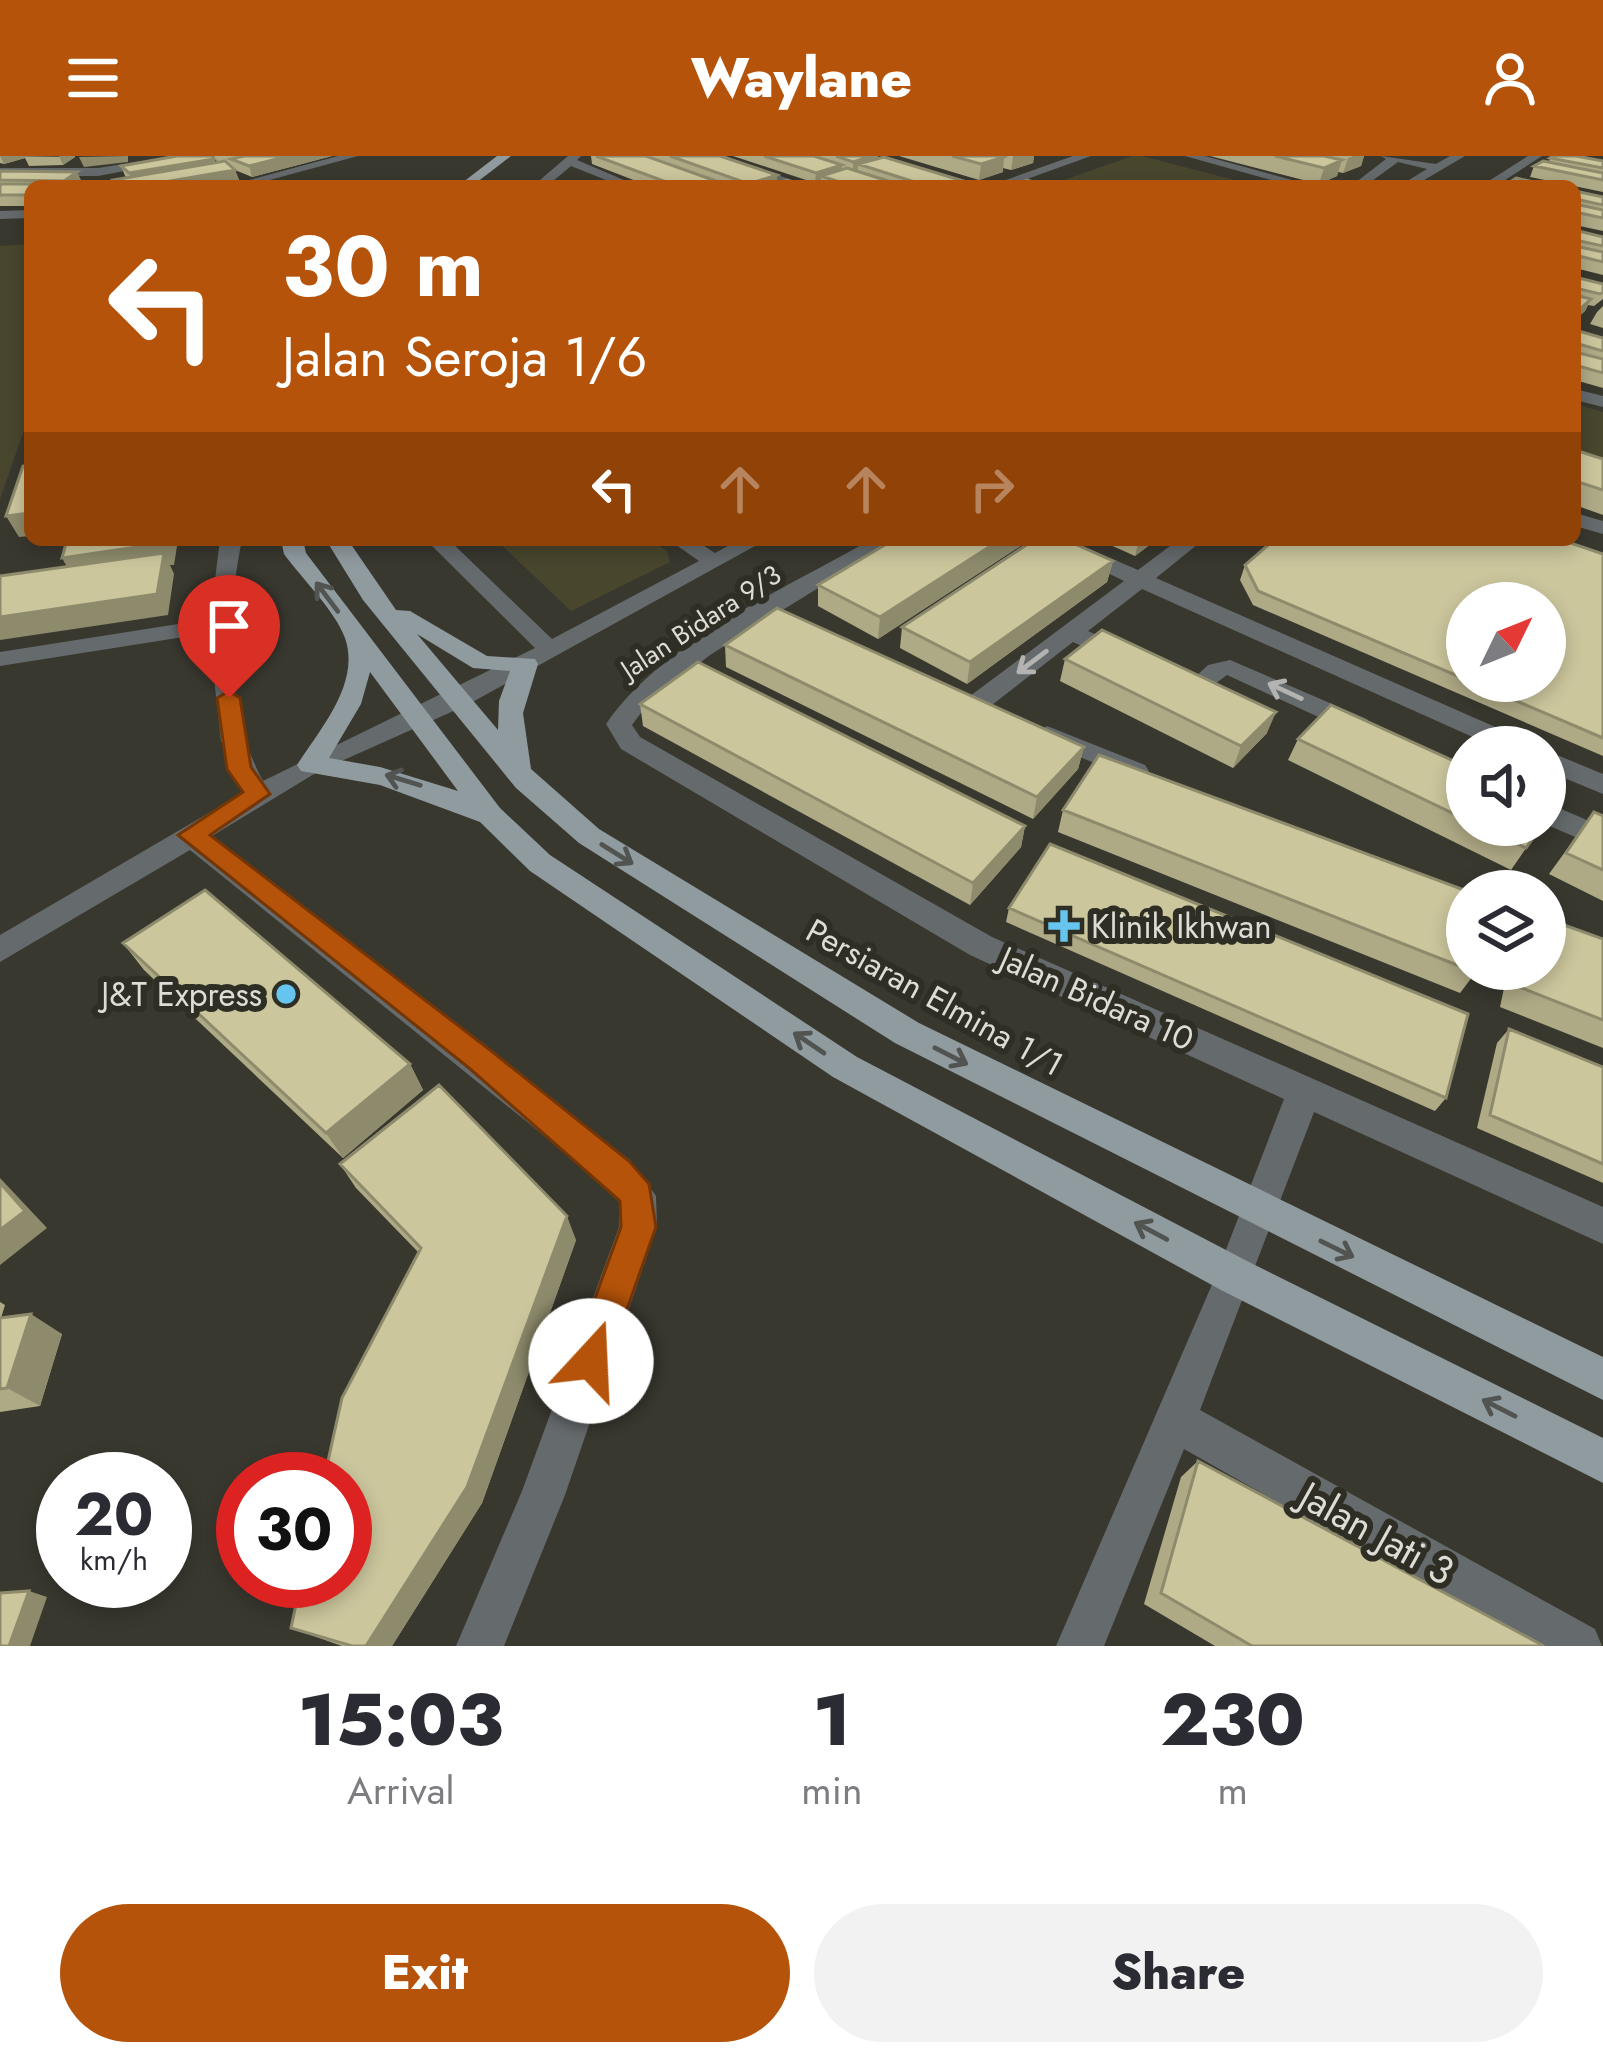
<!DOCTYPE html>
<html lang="en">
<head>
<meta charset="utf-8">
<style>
  body { margin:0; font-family:Jost,sans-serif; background:#f2f2f3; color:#2b2b33; height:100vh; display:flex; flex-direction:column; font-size:45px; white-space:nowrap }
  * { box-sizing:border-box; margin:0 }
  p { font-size:39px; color:#7c7c81 }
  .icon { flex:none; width:66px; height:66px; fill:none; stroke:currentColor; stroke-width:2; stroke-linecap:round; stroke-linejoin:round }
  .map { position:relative; height:1490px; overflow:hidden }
  .side { display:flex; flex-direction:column; background:#fff; flex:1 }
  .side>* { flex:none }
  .banner { position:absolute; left:24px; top:24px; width:1557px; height:366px; border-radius:18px; box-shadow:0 6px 18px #0003; background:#b45309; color:#fff; overflow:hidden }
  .needle { width:78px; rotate:47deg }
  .controls { position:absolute; left:1446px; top:426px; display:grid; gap:24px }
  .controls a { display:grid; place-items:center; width:120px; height:120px; border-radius:50%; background:#fff; box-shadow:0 6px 18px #0003; font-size:60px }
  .speed { position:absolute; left:36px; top:1296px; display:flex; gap:24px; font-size:60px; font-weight:700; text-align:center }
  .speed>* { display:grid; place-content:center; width:156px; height:156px; border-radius:50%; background:#fff; box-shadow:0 6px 18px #0003; line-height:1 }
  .speed small { font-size:30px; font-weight:400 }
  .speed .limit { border:18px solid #d22; background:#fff; color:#111 }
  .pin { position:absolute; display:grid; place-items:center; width:102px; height:102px; color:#fff; margin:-123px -51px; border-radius:50% 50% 50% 0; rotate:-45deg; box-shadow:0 0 12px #0007 }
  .pin .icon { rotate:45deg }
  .me { position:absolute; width:132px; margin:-66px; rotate:20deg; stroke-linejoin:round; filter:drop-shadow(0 0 9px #0008) }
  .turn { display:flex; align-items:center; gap:42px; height:252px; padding:0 60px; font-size:54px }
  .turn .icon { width:156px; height:156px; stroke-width:2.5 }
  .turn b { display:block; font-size:84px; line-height:102px }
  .lanes { display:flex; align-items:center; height:114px; padding:0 60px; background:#0003; justify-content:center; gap:60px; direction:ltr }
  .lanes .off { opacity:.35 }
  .eta { display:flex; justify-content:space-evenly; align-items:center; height:204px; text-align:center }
  .eta b { font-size:72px; font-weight:800; line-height:84px }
  .primary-button { display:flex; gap:24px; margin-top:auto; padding:24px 60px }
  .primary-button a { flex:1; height:138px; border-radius:72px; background:#b45309; color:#fff; font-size:48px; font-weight:800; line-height:138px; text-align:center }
  .primary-button a+a { background:#f2f2f3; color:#2b2b33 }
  header { display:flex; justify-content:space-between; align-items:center; height:156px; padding:0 60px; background:#b45309; color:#fff; font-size:54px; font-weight:800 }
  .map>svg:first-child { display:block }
</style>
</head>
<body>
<header><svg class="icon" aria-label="menu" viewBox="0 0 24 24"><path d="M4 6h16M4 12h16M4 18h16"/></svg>Waylane<svg class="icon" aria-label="person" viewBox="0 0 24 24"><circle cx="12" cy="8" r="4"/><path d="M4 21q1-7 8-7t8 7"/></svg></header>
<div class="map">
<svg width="1603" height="1490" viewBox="0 0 1603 1490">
  <rect width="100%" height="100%" fill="#39382f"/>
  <path fill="#49462e" d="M 1132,0 L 1142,0 L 1257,30 L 1050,29 Z
    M 30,88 L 30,257 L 0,343 L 0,90 Z
    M 1575,248 L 1603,256 L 1603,318 L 1575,309 Z
    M 496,384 L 650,384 L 667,395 L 670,406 L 571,455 Z"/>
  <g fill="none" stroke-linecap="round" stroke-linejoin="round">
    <path fill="#656a6c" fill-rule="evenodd" d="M 176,0 L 205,0 L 98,20 L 0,20 L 0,12 L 98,12 Z
      M 338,0 L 358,0 L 248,30 L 227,30 Z
      M 568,0 L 581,0 L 577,4 L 638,30 L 621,30 L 571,10 L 547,30 L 533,30 Z
      M 708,0 L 726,0 L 808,30 L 790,30 Z
      M 1073,0 L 1091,0 L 1008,30 L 989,30 Z
      M 1185,0 L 1205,0 L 1314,30 L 1293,30 Z
      M 1381,0 L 1436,8 L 1450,0 L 1465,0 L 1414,30 L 1399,30 L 1427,13 L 1398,6 L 1365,30 L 1351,30 L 1386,3 Z
      M 1528,0 L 1542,0 L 1496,30 L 1481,30 Z
      M 30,54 L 30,62 L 0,63 L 0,55 Z
      M 1575,233 L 1603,240 L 1603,251 L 1575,244 Z
      M 1575,357 L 1603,365 L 1603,378 L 1575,370 Z
      M 220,384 L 242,384 C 226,459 225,556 263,625 L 535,492 L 426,384 L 449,384 L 552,483 L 699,405 L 669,384 L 695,384 L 715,397 L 739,384 L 766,384 L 467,549 L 319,615 L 212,680 L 630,1004 L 656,1040 L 657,1071 L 565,1339 L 504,1490 L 456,1490 L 522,1335 L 619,1071 L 619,1046 L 604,1028 L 190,694 L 0,806 L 0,779 L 243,637 L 221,585 L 209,477 L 0,510 L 0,496 L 210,463 Z
      M 870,384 L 896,384 L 710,499 L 646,550 L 632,569 L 640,581 L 992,781 L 1603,1051 L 1603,1088 L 1314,956 L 1200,1254 L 1595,1473 L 1602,1490 L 1531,1490 L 1184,1293 L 1104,1490 L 1056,1490 L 1217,1117 L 1284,943 L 970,799 L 621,593 L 606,568 C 662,486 785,433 870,384 Z
      M 1040,384 L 1069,384 L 1138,414 L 1178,384 L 1203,384 L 1156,422 L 1527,585 L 1531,591 L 1495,591 L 1142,433 L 1088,475 L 1132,495 L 1132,505 L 1114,505 L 1073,486 L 988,552 L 970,552 L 970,540 L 1124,425 Z
      M 1230,504 L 1367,563 L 1371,569 L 1358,577 L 1349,575 L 1227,519 L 1196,542 L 1165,525 L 1177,517 L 1193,523 L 1208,509 Z
      M 1047,570 L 1145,609 L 1149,615 L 1136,624 L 1038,584 L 1034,578 Z
      M 1545,594 L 1603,618 L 1603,638 L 1545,614 Z
      M 1545,646 L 1603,671 L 1603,693 L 1545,668 Z"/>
    <path fill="#909ba0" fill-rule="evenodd" d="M 497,0 L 511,0 L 472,30 L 458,30 Z
      M 281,384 L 303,384 L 306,397 L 500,652 L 550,699 L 857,901 L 1249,1106 L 1603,1282 L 1603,1327 L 1221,1134 L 833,921 L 530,715 L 480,666 L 380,629 L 301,615 L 297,609 C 319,574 361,528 345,482 C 334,453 302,423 284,398 ZM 370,516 L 458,635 L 380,611 L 329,602 L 361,548 Z
      M 326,384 L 348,384 L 396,454 L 410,455 L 487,500 L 535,503 L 538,508 L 523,557 L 531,613 L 599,673 L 919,867 L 1603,1201 L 1603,1244 L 895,887 L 579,687 L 516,632 L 363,444 ZM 417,478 L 473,512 L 510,515 L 499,545 L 498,574 Z"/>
  </g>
  <path fill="#afaa86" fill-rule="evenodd" d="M 0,0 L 75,1 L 63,9 L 29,10 L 25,2 L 4,8 L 0,7 Z
    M 214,0 L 332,0 L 252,21 L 235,14 L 239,24 L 206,30 L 115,30 L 113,24 L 126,22 L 121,10 L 214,3 L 215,6 L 220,6 L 215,4 Z
    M 591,0 L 720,0 L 777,26 L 806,30 L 649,30 L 592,8 Z
    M 733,0 L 878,0 L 878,3 L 980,30 L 821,30 L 821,26 L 815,27 Z
    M 899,0 L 1034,0 L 1033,7 L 1011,14 L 1003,12 L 1003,16 L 979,24 Z
    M 1210,0 L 1364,0 L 1361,10 L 1343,17 L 1338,16 L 1337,20 L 1319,28 Z
    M 1550,2 L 1603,5 L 1603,36 L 1530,21 L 1534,10 L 1549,6 Z
    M 0,15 L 82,26 L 77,30 L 30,30 L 30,50 L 0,50 Z
    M 1575,35 L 1603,41 L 1603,75 L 1575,69 Z
    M 1575,74 L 1603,81 L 1603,119 L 1575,112 Z
    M 1575,121 L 1603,128 L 1603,143 L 1594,150 L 1588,149 L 1585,155 L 1575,164 Z
    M 1603,150 L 1603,172 L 1590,168 L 1597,156 Z
    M 1575,174 L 1603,182 L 1603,232 L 1575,224 Z
    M 1575,294 L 1603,303 L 1603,359 L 1575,349 Z
    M 1099,384 L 1156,384 L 1135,400 Z
    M 1022,389 L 878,483 L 818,450 L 818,429 Z
    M 1603,398 L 1603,600 L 1253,449 L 1240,424 L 1245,409 ZM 1467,447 L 1545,525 L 1467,525 Z
    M 1113,405 L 1107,426 L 967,528 L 900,492 L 902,471 Z
    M 725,489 L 1084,591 L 1078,613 L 1033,663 L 726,511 Z
    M 1065,503 L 1267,577 L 1233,612 L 1060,525 Z
    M 640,548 L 1025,670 L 1021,691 L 970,749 L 643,570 Z
    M 1298,583 L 1467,611 L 1467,669 L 1542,669 L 1511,714 L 1288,604 Z
    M 1063,654 L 1476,816 L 1460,837 L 1058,676 Z
    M 1594,656 L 1603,660 L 1603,745 L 1549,718 Z
    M 1009,752 L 1446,942 L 1435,955 L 1006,766 Z
    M 1603,783 L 1603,892 L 1500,851 L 1508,813 L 1545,813 Z
    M 123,787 L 410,908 L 423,934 L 343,1002 L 144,814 Z
    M 1509,873 L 1603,911 L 1603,1027 L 1477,972 L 1497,887 Z
    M 340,1008 L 576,1084 L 482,1347 L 392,1490 L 342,1490 L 291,1472 L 419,1097 L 356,1032 Z
    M 0,1146 L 5,1149 L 1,1162 L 62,1178 L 40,1250 L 0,1256 Z
    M 1198,1305 L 1544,1490 L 1215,1490 L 1144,1448 L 1181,1321 Z"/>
  <path fill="#8e8b6d" d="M 0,0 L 24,0 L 25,2 L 4,8 Z
    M 59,0 L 75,0 L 75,1 L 63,9 Z
    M 128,0 L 128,6 L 84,11 L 79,1 Z
    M 288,0 L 332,0 L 252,21 L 249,10 Z
    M 872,0 L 878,0 L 878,8 L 858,8 L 858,14 L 853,16 L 853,6 Z
    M 1013,0 L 1034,0 L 1033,7 L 1011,14 Z
    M 1353,0 L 1364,0 L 1361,10 L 1343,17 L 1348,2 Z
    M 1004,1 L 1003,16 L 979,24 L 981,8 Z
    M 214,3 L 218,13 L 133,28 L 129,17 Z
    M 1342,4 L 1337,20 L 1319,28 L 1324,12 Z
    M 842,9 L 842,20 L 821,20 L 821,26 L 815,27 L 816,17 Z
    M 235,14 L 239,24 L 206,30 L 141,30 Z
    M 77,16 L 82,26 L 77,30 L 67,30 L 64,25 Z
    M 777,19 L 777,30 L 749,30 L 749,28 Z
    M 1591,143 L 1585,155 L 1575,164 L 1581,152 Z
    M 30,357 L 30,380 L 19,381 L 6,360 Z
    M 164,384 L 178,384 L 174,409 L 170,409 L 174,418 L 168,459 L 0,484 L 0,461 L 74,423 L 62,402 Z
    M 1000,384 L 1023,384 L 1022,389 L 878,483 L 880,461 Z
    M 1139,384 L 1156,384 L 1135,400 Z
    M 1113,405 L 1107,426 L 967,528 L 970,506 Z
    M 1276,556 L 1267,577 L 1233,612 L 1241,590 Z
    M 1084,591 L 1078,613 L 1033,663 L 1037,641 Z
    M 1025,670 L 1021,691 L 970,749 L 973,727 Z
    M 410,908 L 423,934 L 343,1002 L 326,977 Z
    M 0,1022 L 47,1072 L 0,1109 Z
    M 567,1060 L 576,1084 L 482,1347 L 392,1490 L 366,1490 Z
    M 31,1158 L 62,1178 L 40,1250 L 7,1232 Z
    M 29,1435 L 47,1441 L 30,1490 L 9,1490 Z"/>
  <path fill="#cbc69c" stroke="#8e8b6d" stroke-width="3" d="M 177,0 L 211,0 L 214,3 L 129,17 L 121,10 Z
    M 244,0 L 288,0 L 249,10 L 231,3 Z
    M 596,0 L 646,0 L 730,30 L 677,30 Z
    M 670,0 L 720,0 L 777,19 L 749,28 Z
    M 764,0 L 814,0 L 842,9 L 816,17 Z
    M 836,0 L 872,0 L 853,6 Z
    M 952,0 L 1001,0 L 1004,1 L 981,8 Z
    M 1275,0 L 1324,0 L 1342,4 L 1324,12 Z
    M 1553,0 L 1576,0 L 1603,5 L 1603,12 L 1550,2 Z
    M 884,1 L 980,30 L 927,30 L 858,8 Z
    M 225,5 L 235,14 L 141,30 L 119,30 L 113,24 Z
    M 1543,5 L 1603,17 L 1603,24 L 1534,10 Z
    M 847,12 L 904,30 L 852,30 L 821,20 Z
    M 0,15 L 77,16 L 64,25 L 0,24 Z
    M 1516,22 L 1553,30 L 1507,28 Z
    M 787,24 L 806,30 L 766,30 Z
    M 1027,24 L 1045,30 L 1015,29 Z
    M 0,28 L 61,28 L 59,30 L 30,30 L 30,39 L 0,39 Z
    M 1575,35 L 1603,41 L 1603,49 L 1575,43 Z
    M 1575,48 L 1603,54 L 1603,62 L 1575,56 Z
    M 1575,74 L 1603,81 L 1603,90 L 1575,84 Z
    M 1575,90 L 1603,96 L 1603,106 L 1575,99 Z
    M 1575,121 L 1603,128 L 1603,136 L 1600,138 L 1575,132 Z
    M 1575,139 L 1591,143 L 1581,152 L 1575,150 Z
    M 1575,174 L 1603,182 L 1603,195 L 1575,187 Z
    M 1575,196 L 1603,203 L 1603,217 L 1575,209 Z
    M 1575,294 L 1603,303 L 1603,334 L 1575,325 Z
    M 30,309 L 30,357 L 6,360 L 23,310 Z
    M 67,384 L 164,384 L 164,387 L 62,402 Z
    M 893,384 L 1000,384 L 880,461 L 818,429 Z
    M 1034,384 L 1066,384 L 1113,405 L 970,506 L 902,471 Z
    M 1274,384 L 1562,384 L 1603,398 L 1603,582 L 1470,525 L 1545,525 L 1545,447 L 1467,447 L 1467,524 L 1258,435 L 1245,409 Z
    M 164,397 L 157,438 L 0,461 L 0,420 Z
    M 777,452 L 1084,591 L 1037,641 L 725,489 Z
    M 1102,474 L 1276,556 L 1241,590 L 1065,503 Z
    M 698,506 L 1025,670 L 973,727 L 640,548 Z
    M 1331,549 L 1467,611 L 1467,664 L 1298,583 Z
    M 1099,599 L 1467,735 L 1467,813 L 1063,654 Z
    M 1545,646 L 1555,651 L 1545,665 Z
    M 1594,656 L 1603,660 L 1603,714 L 1566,697 Z
    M 1478,669 L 1542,669 L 1526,692 Z
    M 1050,688 L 1468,858 L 1446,942 L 1009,752 Z
    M 205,734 L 410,908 L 326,977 L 123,787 Z
    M 1545,762 L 1603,783 L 1603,864 L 1517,830 L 1521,813 L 1545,813 Z
    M 1509,873 L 1603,911 L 1603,1008 L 1490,959 Z
    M 439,929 L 567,1060 L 467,1331 L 366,1490 L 352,1490 L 291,1472 L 301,1425 L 345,1425 L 345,1323 L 324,1323 L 342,1242 L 421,1092 L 340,1008 Z
    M 0,1027 L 25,1055 L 0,1074 Z
    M 31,1158 L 7,1232 L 0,1233 L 0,1162 Z
    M 1198,1305 L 1544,1490 L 1252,1490 L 1161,1437 Z
    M 29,1435 L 9,1490 L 0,1490 L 0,1437 Z"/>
  <defs><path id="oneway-shaft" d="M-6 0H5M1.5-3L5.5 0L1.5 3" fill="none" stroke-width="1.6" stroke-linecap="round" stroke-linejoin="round" transform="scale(3)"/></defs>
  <g stroke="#515450">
    <use href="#oneway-shaft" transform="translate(327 441) rotate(-127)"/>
    <use href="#oneway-shaft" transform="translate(403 624) rotate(-163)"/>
    <use href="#oneway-shaft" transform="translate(617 698) rotate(32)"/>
    <use href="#oneway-shaft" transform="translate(809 887) rotate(-146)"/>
    <use href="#oneway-shaft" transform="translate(951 900) rotate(27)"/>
    <use href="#oneway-shaft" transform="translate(1151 1075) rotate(-152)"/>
    <use href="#oneway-shaft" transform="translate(1337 1093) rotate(26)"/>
    <use href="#oneway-shaft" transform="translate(1499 1252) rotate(-153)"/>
  </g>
  <g stroke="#b3b4b1">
    <use href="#oneway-shaft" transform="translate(1032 506) rotate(143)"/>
    <use href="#oneway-shaft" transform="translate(1285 535) rotate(-155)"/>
  </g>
  <path fill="#b45309" stroke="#753606" stroke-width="3" d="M 229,535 L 240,542 L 251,611 L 270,638 L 210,679 L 490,894 L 629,1005 L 649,1028 L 656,1071 L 604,1218 L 591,1224 L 577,1218 L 572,1205 L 621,1071 L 620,1045 L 469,912 L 178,679 L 243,636 L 227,613 L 217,542 Z"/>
  <g fill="#65c5ee" stroke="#2f2e25" stroke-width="4.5">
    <path d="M1058 752h12v12h12v12h-12v12h-12v-12h-12v-12h12z"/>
    <circle cx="286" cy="838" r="12"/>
  </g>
  <g text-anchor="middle" stroke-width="12" stroke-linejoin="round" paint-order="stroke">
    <g font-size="27" fill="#dddcd6" stroke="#2f2e25">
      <text transform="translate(701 466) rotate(-33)" y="9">Jalan Bidara 9/3</text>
    </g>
    <g font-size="33" fill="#dddcd6" stroke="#2f2e25" text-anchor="start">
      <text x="1091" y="782">Klinik Ikhwan</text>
      <text x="262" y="850" text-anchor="end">J&amp;T Express</text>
    </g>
    <g font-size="33" fill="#dddcd6" stroke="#2f2e25">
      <text transform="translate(935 841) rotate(29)" y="12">Persiaran Elmina 1/1</text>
      <text transform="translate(1097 842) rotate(24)" y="12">Jalan Bidara 10</text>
    </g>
    <g font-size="39" fill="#dddcd6" stroke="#2f2e25">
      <text transform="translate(1377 1377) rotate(29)" y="14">Jalan Jati 3</text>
    </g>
  </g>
</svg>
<div class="controls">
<a><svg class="needle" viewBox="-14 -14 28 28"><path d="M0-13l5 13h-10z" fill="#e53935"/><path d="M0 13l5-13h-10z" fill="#7c7c81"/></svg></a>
<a><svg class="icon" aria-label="sound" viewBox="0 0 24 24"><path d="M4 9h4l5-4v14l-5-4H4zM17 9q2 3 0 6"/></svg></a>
<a><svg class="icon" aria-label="layers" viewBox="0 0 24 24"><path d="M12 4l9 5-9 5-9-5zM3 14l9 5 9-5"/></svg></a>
</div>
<div class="speed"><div>20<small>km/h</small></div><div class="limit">30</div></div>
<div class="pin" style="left:229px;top:542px;background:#d93025"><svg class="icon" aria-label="arrive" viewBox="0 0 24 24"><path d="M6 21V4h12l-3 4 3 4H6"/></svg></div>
<svg class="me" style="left:591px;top:1205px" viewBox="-20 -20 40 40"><circle r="19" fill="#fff"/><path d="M0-13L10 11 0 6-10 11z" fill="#b45309"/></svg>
<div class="banner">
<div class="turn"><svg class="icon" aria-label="left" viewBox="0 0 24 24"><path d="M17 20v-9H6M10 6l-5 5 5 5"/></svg><div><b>30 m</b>Jalan Seroja 1/6</div></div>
<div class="lanes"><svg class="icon" aria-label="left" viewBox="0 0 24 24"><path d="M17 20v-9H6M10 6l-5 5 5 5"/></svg><svg class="icon off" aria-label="ahead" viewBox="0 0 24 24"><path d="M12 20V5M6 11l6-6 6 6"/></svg><svg class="icon off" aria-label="ahead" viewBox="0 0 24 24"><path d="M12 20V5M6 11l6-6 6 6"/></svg><svg class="icon off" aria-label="right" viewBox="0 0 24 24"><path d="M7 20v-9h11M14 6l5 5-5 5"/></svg></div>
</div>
</div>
<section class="side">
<div class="eta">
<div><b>15:03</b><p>Arrival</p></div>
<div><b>1</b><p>min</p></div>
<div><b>230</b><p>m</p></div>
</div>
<div class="primary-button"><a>Exit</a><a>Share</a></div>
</section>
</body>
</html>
